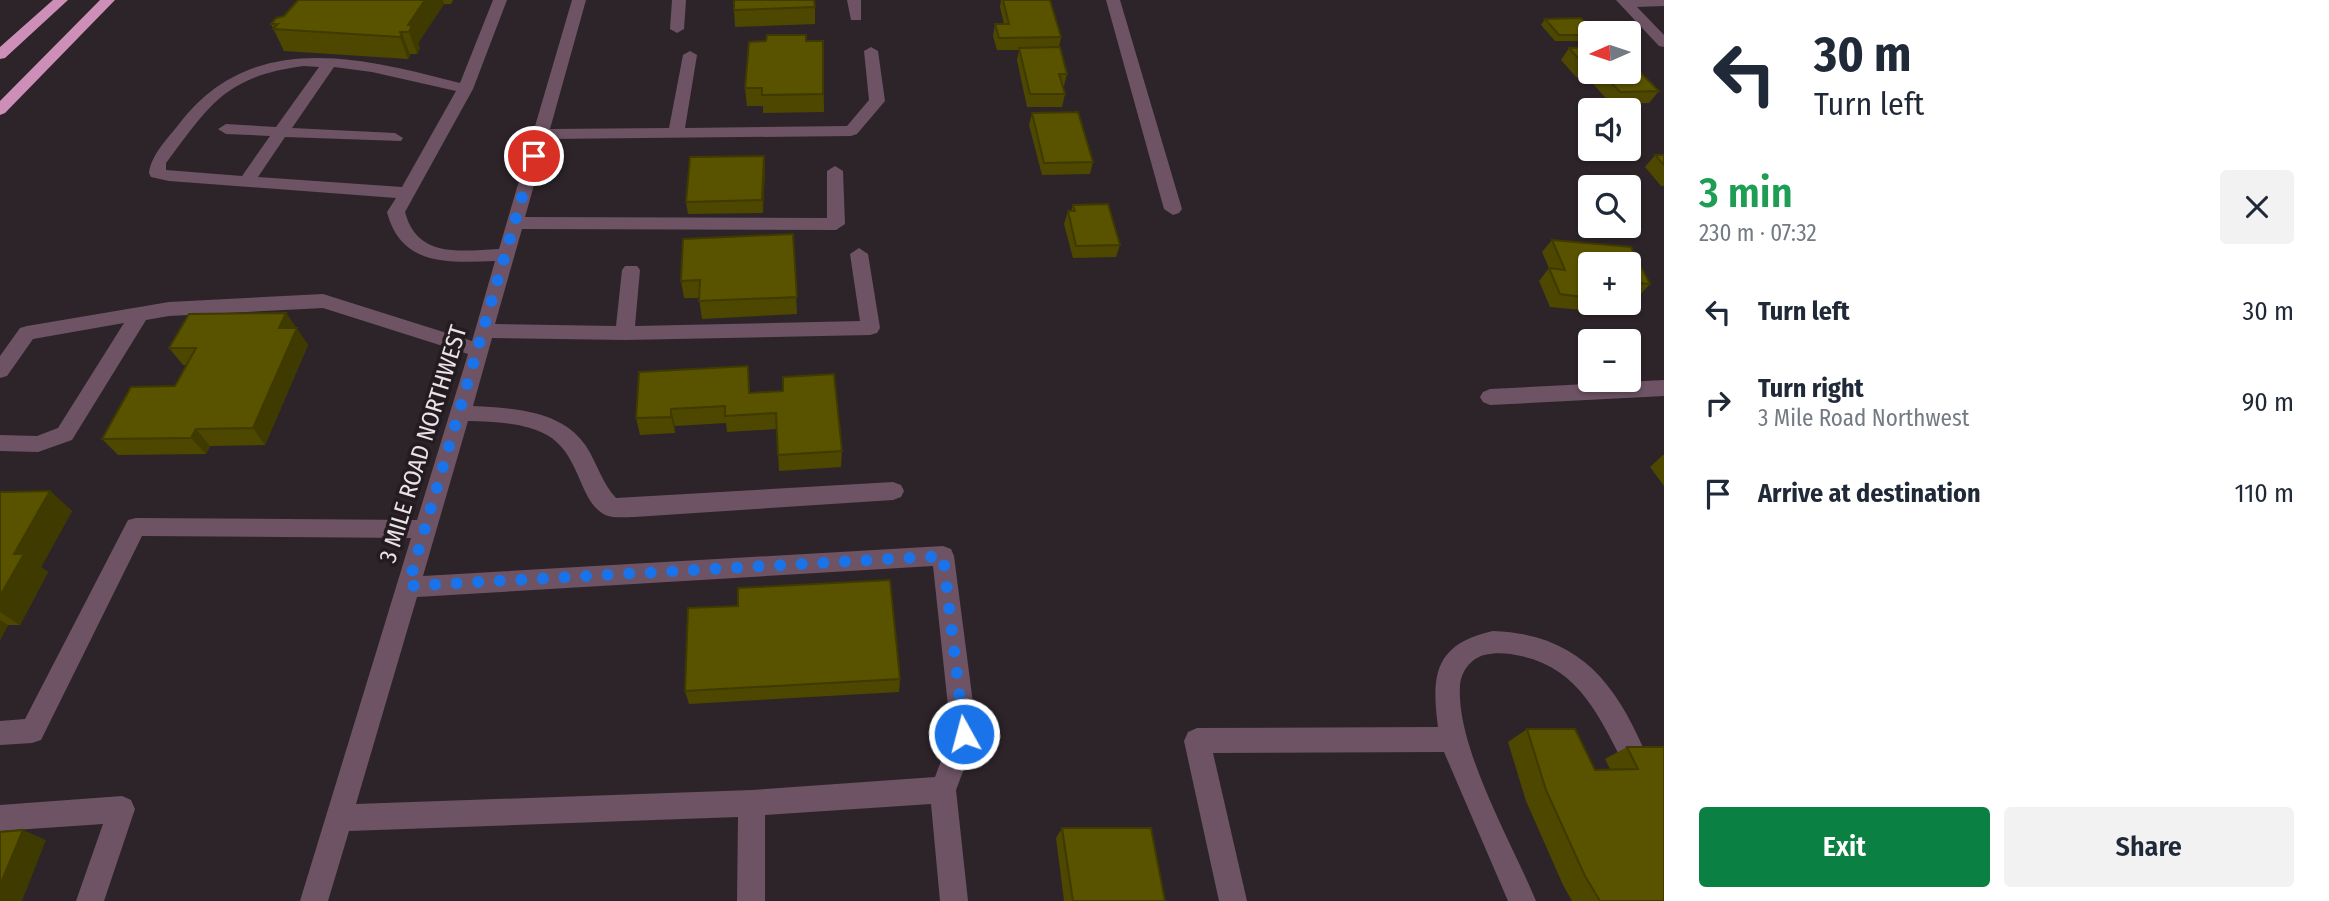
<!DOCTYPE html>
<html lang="en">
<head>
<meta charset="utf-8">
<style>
  body { margin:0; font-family:"Fira Sans Condensed",sans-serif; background:#f2f2f3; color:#1f2937; height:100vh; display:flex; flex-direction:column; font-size:26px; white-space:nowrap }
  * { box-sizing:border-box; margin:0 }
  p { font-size:23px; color:#747a83 }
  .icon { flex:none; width:38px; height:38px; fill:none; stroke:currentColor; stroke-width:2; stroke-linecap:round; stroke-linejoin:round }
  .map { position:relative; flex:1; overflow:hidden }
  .details { display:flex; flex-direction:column; background:#fff; width:665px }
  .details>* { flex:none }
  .top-card { background:#fff; color:#1f2937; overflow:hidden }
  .needle { width:46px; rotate:267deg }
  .controls { position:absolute; left:1578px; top:21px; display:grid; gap:14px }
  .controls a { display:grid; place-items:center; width:63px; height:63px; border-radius:7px; background:#fff; box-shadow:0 2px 5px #0004; font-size:35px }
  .pin { position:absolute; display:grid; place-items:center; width:60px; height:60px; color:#fff; margin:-30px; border:4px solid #fff; border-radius:50%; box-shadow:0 2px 7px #0007 }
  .me { position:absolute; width:77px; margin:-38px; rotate:353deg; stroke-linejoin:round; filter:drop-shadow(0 0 5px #0008) }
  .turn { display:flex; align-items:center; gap:24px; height:147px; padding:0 35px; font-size:32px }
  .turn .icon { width:91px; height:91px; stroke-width:2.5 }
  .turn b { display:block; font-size:49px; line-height:60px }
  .round { display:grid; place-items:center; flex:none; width:74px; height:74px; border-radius:7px; background:#f2f2f3 }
  .overview { display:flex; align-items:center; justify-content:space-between; height:119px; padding:0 35px }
  h1 { font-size:42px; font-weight:600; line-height:52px; color:#1e9e55 }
  .primary-button { display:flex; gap:14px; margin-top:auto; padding:14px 35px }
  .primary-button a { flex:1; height:80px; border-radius:7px; background:#0b8043; color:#fff; font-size:28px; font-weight:600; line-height:80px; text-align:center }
  .primary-button a+a { background:#f2f2f3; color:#1f2937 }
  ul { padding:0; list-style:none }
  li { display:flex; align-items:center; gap:21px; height:91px; padding:0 35px }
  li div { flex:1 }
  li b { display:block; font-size:26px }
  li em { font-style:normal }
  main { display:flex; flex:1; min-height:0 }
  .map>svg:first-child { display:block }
</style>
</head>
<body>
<main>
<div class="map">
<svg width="1664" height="901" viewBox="0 0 1664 901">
  <rect width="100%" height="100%" fill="#2d242a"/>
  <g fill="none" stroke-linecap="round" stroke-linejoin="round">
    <path fill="#6d5364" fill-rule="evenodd" d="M 493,0 L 507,0 L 473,89 L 405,212 C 417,258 459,251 499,249 L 572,0 L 586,0 L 550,129 L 669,128 L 683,55 L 690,51 L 697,55 L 685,128 L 847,126 L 869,100 L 864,51 L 871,47 L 878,51 L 885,101 L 857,134 L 851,136 L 547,139 L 525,217 L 827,218 L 827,171 L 835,166 L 843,171 L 845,224 L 836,230 L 522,229 L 495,324 L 616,326 L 622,270 L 625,266 L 637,266 L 640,270 L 635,326 L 860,321 L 850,254 L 859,248 L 868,254 L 880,328 L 877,333 L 870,335 L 625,340 L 492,338 L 473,406 C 512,408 562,410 586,446 C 597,463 602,483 616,498 L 893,482 L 901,485 L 904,491 L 901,497 L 893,500 L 634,517 C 625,517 610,519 602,513 C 578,497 580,454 547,435 C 524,422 494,422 468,421 L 423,576 L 943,546 L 951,549 L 954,556 L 977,734 L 956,790 L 968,901 L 940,901 L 931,804 L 765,815 L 765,901 L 737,901 L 738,817 L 349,831 L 328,901 L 300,901 L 411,538 L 142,536 L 41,740 L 32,743 L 0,745 L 0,721 L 25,719 L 128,520 L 136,518 L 417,520 L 468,354 L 323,308 L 169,316 L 146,320 L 72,440 L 38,452 L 0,451 L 0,435 L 37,436 L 58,428 L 124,323 L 33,339 L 7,376 L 0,378 L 0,356 L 20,328 L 27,326 L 169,302 L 323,294 L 472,341 L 495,261 C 448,263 401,266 387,212 L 396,198 L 169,181 L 151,177 L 149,173 C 151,155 168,138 179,124 C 251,29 360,57 460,83 ZM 304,66 L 319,67 L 276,127 L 226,124 L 218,129 L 226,134 L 270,136 L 242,176 L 166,170 L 166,163 C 210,104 226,76 304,66 ZM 334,67 L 372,72 L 456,91 L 402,187 L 258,177 L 285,137 L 401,141 L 403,138 L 395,133 L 292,128 ZM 933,566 L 951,734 L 935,777 L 752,790 L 356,804 L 417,597 Z
      M 672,0 L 686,0 L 684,29 L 677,33 L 670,29 Z
      M 847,0 L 861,0 L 861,20 L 851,20 Z
      M 1106,0 L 1120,0 L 1182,209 L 1179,213 L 1173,215 L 1164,209 Z
      M 1616,0 L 1664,0 L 1664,6 L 1637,7 L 1664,35 L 1664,47 L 1659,46 Z
      M 1664,380 L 1664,396 L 1490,405 L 1483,402 L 1480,397 L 1483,392 L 1490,389 Z
      M 1493,631 C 1580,634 1617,684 1648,759 L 1644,768 L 1635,772 L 1626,768 C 1601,720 1580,668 1521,656 C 1509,653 1496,652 1484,655 C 1470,659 1461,672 1460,686 C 1456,747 1512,843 1536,901 L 1508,901 L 1444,752 L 1213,753 L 1247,901 L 1219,901 L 1184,741 L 1188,732 L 1197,728 L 1438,727 C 1431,674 1435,644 1493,631 Z
      M 122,796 L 131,800 L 135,809 L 104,901 L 76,901 L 103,824 L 0,831 L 0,805 Z"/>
    <path fill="#cd8eb7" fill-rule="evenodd" d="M 53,0 L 68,0 L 5,58 L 0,59 L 0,47 Z
      M 100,0 L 115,0 L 5,113 L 0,115 L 0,101 Z"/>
  </g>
  <path fill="#4d4700" d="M 298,0 L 453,0 L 451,4 L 444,4 L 418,43 L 420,48 L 417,54 L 410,54 L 410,55 L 408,59 L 284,51 L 271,24 L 284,16 Z
    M 1001,0 L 1050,0 L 1061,37 L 1059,47 L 1067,74 L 1064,86 L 1062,86 L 1065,94 L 1062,107 L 1027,107 L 1017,60 L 1019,50 L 997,50 L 993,36 L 995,24 L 1004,24 L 1000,7 Z
    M 815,7 L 815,24 L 735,27 L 734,10 Z
    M 1545,19 L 1591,33 L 1591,41 L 1555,41 L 1541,25 Z
    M 806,41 L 823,41 L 824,112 L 763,113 L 763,106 L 747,106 L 745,88 Z
    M 1591,47 L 1591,72 L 1629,72 L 1659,91 L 1649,103 L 1611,104 L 1587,77 L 1576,77 L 1561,60 L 1569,48 Z
    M 1032,113 L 1093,162 L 1090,174 L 1042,175 L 1029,125 Z
    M 1655,155 L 1664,155 L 1664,186 L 1661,186 L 1645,167 Z
    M 764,156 L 765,169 L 763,213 L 688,214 L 686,202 Z
    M 1073,205 L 1120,245 L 1116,257 L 1073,258 L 1064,224 L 1068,211 L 1071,211 Z
    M 793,234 L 797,314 L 702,319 L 699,298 L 684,298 L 681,281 Z
    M 1552,240 L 1631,247 L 1650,284 L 1639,296 L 1629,295 L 1629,264 L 1591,264 L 1591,303 L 1600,303 L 1592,311 L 1550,307 L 1539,281 L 1549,268 L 1542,252 Z
    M 286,313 L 308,345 L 265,445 L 210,446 L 206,454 L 118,455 L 102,439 L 175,386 L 186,365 L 183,365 L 169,348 Z
    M 749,383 L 750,393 L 842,451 L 841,467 L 779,471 L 777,429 L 727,432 L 726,423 L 675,426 L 675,433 L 640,435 L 636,418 Z
    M 1663,455 L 1664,455 L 1664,486 L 1650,467 Z
    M 50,491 L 72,511 L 41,567 L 48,572 L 20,625 L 8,625 L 0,640 L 0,492 Z
    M 900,679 L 899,692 L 689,704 L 685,691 Z
    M 1527,729 L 1595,770 L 1610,769 L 1605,759 L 1627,747 L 1664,747 L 1664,901 L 1572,901 L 1563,885 L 1526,801 L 1508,742 Z
    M 1062,828 L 1165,901 L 1064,901 L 1056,838 Z"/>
  <path fill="#3e3a00" d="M 425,0 L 443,0 L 444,4 L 418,43 L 420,48 L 417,54 L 409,32 L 408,25 Z
    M 402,33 L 410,55 L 408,59 L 400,37 Z
    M 764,156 L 765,169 L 763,213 L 762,200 Z
    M 286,313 L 308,345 L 265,445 L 253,428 L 279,328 Z
    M 671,409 L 675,426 L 675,433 L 671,417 Z
    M 196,429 L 210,446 L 206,454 L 191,438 Z
    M 50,491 L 72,511 L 41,567 L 48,572 L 20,625 L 0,612 L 0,596 L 14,554 Z
    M 0,620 L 8,625 L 0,640 Z
    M 23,830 L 46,840 L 22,901 L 0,901 L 0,885 Z"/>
  <path fill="#595300" stroke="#3e3a00" stroke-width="2" d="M 298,0 L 425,0 L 408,25 L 412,26 L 409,32 L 399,32 L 402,33 L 400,37 L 273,29 L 278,24 L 271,24 L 276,18 L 284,16 Z
    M 734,0 L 814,0 L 815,7 L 734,10 Z
    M 1003,0 L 1050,0 L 1061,37 L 999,38 L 995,24 L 1009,24 Z
    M 1581,18 L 1595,33 L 1591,33 L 1591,35 L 1559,35 L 1545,19 Z
    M 767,35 L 806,35 L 806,41 L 823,41 L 823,94 L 762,95 L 762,88 L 745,88 L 749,42 L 766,41 Z
    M 1060,47 L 1067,74 L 1059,74 L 1065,94 L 1030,94 L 1019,48 Z
    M 1591,47 L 1591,65 L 1584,65 L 1569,48 Z
    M 1629,61 L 1659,91 L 1620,92 L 1601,72 L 1629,72 Z
    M 1078,112 L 1093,162 L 1044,163 L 1032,113 Z
    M 1655,155 L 1664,155 L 1664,165 Z
    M 764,156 L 762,200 L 686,202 L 690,157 Z
    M 1108,204 L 1120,245 L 1076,246 L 1068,211 L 1075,211 L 1073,205 Z
    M 793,234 L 797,297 L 699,301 L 700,280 L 681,281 L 683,239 Z
    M 1552,240 L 1631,247 L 1650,284 L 1629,282 L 1629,264 L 1591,264 L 1591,298 L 1560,294 L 1549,268 L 1565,270 Z
    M 286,313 L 279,328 L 297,328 L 253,428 L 196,429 L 191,438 L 102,439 L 131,387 L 175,386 L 196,348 L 169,348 L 189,314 Z
    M 748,366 L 749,393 L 783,391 L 783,377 L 834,374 L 842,451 L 778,455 L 776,413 L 725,416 L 725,406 L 671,409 L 671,417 L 636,418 L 639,372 Z
    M 50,491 L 14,554 L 24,554 L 0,596 L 0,492 Z
    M 890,580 L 900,679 L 685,691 L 688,608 L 738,606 L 738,588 Z
    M 1527,729 L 1575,729 L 1595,770 L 1638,769 L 1627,747 L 1664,747 L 1664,901 L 1600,901 L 1585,876 L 1546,790 Z
    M 1062,828 L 1151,828 L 1165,901 L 1073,901 Z
    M 23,830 L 0,885 L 0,832 Z"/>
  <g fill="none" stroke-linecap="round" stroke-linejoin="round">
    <path stroke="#1a73e8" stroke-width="12" stroke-dasharray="0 21.6" d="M 534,156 L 408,586 L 943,556 L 964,734"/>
  </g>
  <g text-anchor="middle" stroke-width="7" stroke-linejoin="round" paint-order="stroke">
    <g font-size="24" fill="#e9e3e7" stroke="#241b20">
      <text transform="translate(423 444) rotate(-73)" y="8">3 MILE ROAD NORTHWEST</text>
    </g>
  </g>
</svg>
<div class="controls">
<a><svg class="needle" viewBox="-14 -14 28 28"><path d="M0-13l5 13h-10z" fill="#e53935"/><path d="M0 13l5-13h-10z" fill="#747a83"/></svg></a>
<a><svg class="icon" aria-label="sound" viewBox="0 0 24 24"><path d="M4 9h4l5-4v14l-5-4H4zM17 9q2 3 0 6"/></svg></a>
<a><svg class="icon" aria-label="search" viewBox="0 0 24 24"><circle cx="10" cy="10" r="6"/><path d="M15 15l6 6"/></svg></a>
<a>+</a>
<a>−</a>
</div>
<div class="pin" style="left:534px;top:156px;background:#d93025"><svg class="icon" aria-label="arrive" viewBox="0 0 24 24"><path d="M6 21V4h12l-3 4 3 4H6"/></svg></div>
<svg class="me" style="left:964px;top:734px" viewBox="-20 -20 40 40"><circle r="17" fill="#1a73e8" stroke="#fff" stroke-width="3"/><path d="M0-11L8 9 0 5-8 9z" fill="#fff"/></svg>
</div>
<section class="details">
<div class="top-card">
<div class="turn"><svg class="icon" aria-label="left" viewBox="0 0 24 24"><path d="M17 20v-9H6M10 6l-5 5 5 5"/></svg><div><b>30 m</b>Turn left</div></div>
</div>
<div class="overview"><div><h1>3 min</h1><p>230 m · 07:32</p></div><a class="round"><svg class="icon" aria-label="close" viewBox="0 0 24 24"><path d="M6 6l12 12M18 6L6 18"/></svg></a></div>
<ul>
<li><svg class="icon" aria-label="left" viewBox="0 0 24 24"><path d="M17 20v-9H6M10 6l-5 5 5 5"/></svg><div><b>Turn left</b></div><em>30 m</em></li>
<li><svg class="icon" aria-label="right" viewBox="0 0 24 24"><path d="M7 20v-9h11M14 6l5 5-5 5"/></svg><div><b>Turn right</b><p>3 Mile Road Northwest</p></div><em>90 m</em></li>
<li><svg class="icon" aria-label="arrive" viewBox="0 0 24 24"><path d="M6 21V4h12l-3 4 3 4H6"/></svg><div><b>Arrive at destination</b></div><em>110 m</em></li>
</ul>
<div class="primary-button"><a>Exit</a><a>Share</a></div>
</section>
</main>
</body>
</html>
